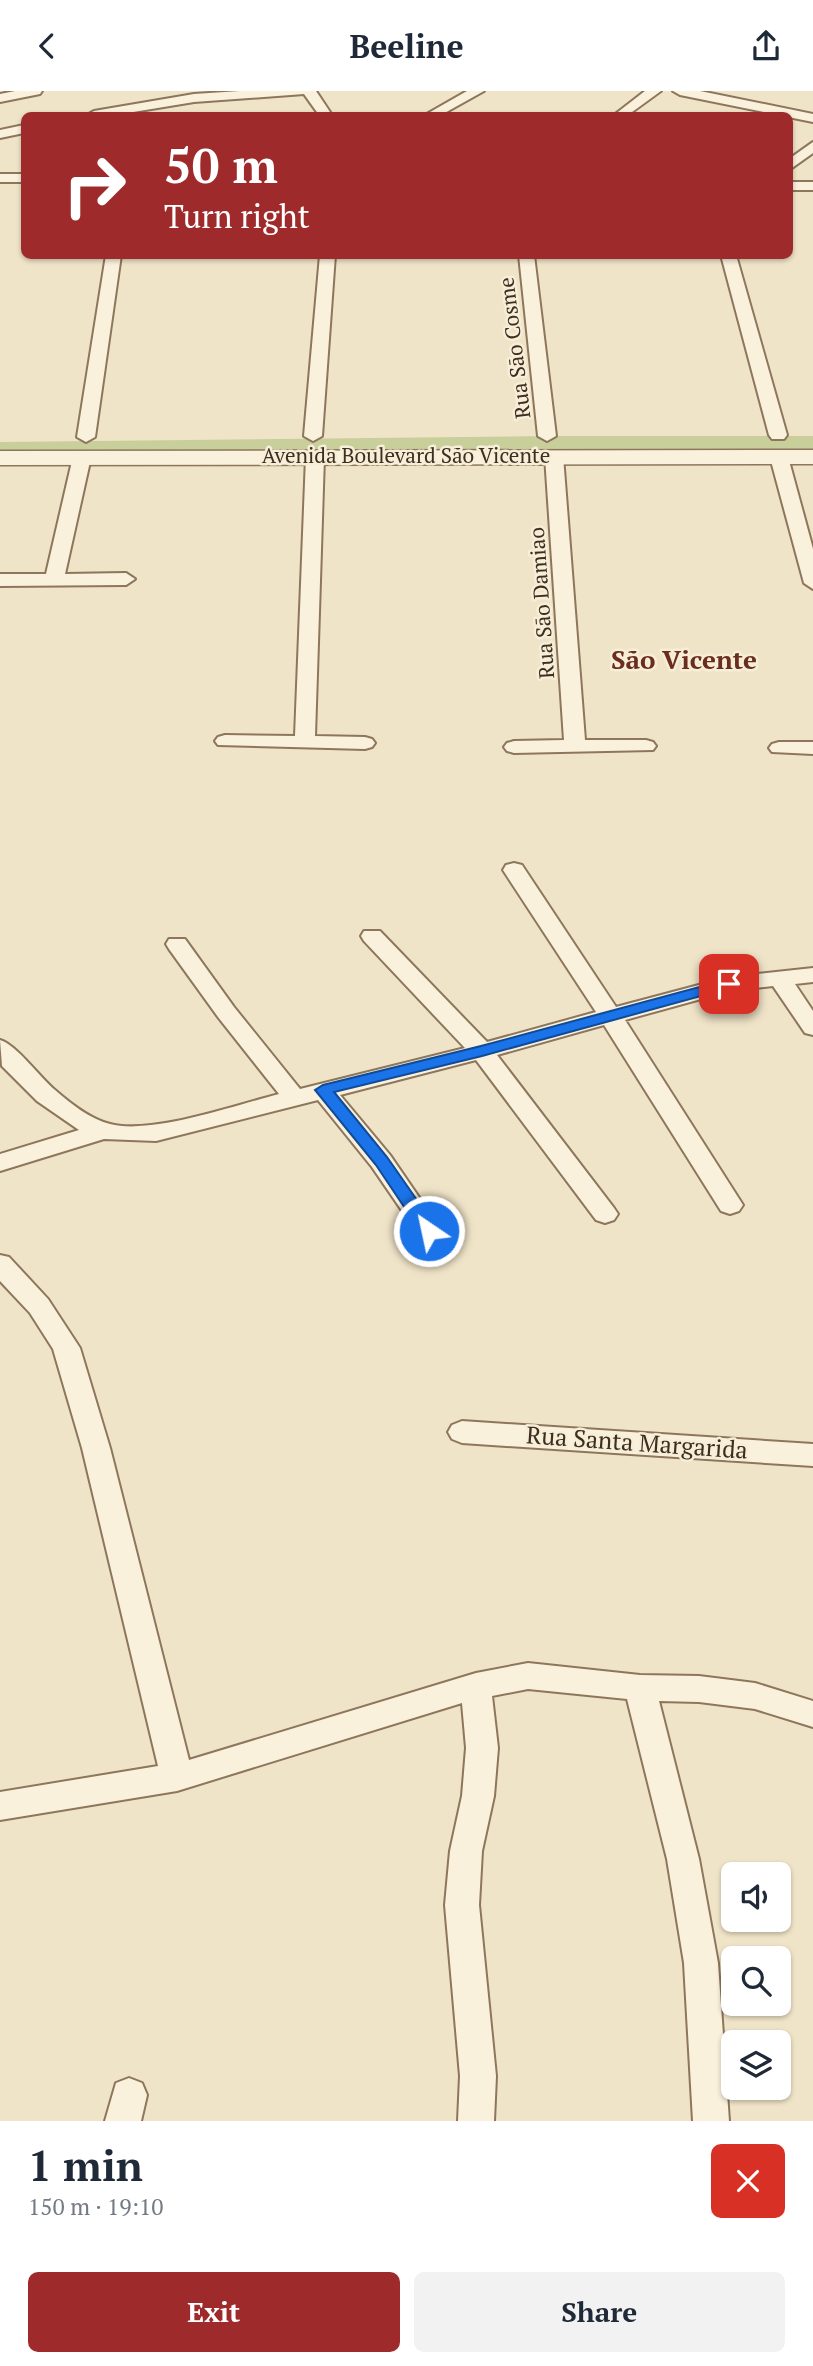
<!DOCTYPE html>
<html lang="en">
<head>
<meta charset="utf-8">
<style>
  body { margin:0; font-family:"PT Serif",serif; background:#f2f2f3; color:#1f2937; height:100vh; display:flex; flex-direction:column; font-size:26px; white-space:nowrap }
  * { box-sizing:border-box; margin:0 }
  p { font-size:23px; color:#747a83 }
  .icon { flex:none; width:38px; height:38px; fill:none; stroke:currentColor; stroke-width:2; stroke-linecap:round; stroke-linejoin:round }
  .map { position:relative; height:2030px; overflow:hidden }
  .details { display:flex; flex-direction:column; background:#fff; flex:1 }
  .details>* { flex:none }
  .hud { position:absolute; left:21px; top:21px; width:772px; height:147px; border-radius:10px; box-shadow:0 2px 5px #0004; background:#9e2a2b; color:#fff; overflow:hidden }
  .controls { position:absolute; left:721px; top:1771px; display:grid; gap:14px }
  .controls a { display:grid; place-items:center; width:70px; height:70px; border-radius:10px; background:#fff; box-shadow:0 2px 5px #0004; font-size:35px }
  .pin { position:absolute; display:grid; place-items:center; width:60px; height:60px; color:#fff; margin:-30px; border-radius:14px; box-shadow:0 4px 10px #0006 }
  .me { position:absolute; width:77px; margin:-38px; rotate:326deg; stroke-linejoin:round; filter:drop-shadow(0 0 5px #0008) }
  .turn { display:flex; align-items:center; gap:24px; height:147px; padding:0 28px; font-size:32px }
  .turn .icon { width:91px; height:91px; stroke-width:2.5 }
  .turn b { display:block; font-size:49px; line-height:60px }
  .round { display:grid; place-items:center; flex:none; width:74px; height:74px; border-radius:10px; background:#f2f2f3 }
  .overview { display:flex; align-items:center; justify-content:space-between; height:119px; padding:0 28px }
  h1 { font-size:42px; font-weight:700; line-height:52px }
  .cta { display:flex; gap:14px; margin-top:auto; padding:14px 28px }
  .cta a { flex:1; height:80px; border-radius:10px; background:#9e2a2b; color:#fff; font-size:28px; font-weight:700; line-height:80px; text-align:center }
  .cta a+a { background:#f2f2f3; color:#1f2937 }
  header { display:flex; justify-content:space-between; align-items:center; height:91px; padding:0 28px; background:#fff; font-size:32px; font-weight:700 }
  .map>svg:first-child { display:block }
</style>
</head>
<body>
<header><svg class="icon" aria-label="back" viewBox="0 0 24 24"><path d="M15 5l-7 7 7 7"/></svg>Beeline<svg class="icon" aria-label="share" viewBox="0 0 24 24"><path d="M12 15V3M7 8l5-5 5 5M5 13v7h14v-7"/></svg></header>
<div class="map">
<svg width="813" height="2030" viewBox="0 0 813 2030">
  <rect width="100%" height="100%" fill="#f0e4c8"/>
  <path fill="#c9cf9b" d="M 553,345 L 813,345 L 813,363 L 0,365 L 0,351 Z"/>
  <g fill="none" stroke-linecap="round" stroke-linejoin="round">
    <g stroke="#8d765c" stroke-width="4">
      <path id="minor" d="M 15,0 L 42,0 L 40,3 L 0,11 L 0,3 Z
        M 240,0 L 316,0 L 332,24 L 319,24 L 304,3 L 194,11 L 115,24 L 87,24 L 94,20 L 194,3 Z
        M 467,0 L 484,0 L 441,24 L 425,24 Z
        M 645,0 L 661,0 L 628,24 L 614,24 Z
        M 673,0 L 700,0 L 813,23 L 813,31 L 680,4 Z
        M 24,34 L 24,42 L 0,47 L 0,39 Z
        M 813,51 L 813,62 L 789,79 L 789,68 Z
        M 0,83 L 24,83 L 24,91 L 0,91 Z
        M 789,91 L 813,91 L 813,99 L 789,99 Z
        M 106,164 L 121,164 L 95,346 L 86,351 L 77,346 Z
        M 320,164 L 335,164 L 322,345 L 313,350 L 304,345 Z
        M 519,164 L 534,164 L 556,345 L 547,350 L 538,345 Z
        M 721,164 L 736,164 L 787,344 L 784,348 L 772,348 L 769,344 Z
        M 554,360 L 563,365 L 585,649 L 646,649 L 653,651 L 656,655 L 653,659 L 514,662 L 507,660 L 504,656 L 507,652 L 514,650 L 564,649 L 545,365 Z
        M 82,361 L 91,366 L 65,483 L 126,482 L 135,488 L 126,494 L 0,495 L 0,483 L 46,483 L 73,366 Z
        M 315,361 L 324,366 L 315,645 L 365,646 L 372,648 L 375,652 L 372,656 L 365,658 L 218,654 L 215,650 L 218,646 L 225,644 L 295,645 L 306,366 Z
        M 779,361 L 788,366 L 813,458 L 813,498 L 804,492 L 770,366 Z
        M 779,651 L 813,651 L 813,663 L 772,661 L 769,657 L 772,653 Z
        M 514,772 L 522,774 L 616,916 L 729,886 L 813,877 L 813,891 L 795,893 L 813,920 L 813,944 L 805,942 L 773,895 L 730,900 L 625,929 L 743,1114 L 739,1120 L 730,1123 L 721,1120 L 604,934 L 497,964 L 614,1117 L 618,1123 L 614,1129 L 605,1132 L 596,1129 L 476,969 L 340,1004 L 390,1064 L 438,1134 L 442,1140 L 438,1146 L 429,1149 L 420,1146 L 372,1076 L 318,1009 L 156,1050 L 104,1048 L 0,1080 L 0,1063 L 79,1039 L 37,1010 L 2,975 L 0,949 C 17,954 40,987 55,999 C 71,1013 90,1028 110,1033 C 151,1044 236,1014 279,1003 L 218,926 L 169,858 L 166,853 L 169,848 L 185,848 L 234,916 L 300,998 L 465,957 L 364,850 L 361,845 L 364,840 L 380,840 L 487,951 L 596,921 L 503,779 L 506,774 Z
        M 0,1164 L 9,1166 L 48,1208 L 80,1257 L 110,1357 L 189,1669 L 476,1582 L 528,1572 L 640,1584 L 699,1585 L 755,1592 L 813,1610 L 813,1636 L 755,1618 L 699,1611 L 659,1610 L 699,1768 L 718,1872 L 729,2030 L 693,2030 L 684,1872 L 667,1768 L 627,1608 L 528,1598 L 492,1605 L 498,1657 L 494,1705 L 482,1760 L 479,1814 L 496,1985 L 494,2030 L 458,2030 L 460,1985 L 445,1814 L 450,1760 L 462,1705 L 466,1657 L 462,1612 L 177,1700 L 0,1729 L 0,1701 L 158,1675 L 82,1357 L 53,1258 L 30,1222 L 0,1190 Z
        M 462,1330 L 813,1353 L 813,1375 L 462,1352 L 452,1348 L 448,1341 L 452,1334 Z
        M 129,1987 L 142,1992 L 147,2004 L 141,2030 L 105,2030 L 116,1992 Z"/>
    </g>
    <g stroke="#8d765c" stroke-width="3">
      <path id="tertiary" d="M 813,359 L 813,373 L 0,374 L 0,360 Z"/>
    </g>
    <use href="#minor" fill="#faf1dc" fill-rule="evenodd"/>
    <use href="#tertiary" fill="#faf1dc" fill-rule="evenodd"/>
  </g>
  <path fill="#1a73e8" stroke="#114b97" stroke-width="2" d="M 729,888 L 734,890 L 736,893 L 734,896 L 482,965 L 334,1001 L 387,1066 L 435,1135 L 437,1140 L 435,1144 L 423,1144 L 376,1074 L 315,999 L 323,994 L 481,955 Z"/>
  <g text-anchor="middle" stroke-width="5" stroke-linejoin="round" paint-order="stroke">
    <g font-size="21" fill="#3d2e20" stroke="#f7eed8">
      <text transform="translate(515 257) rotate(-97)" y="7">Rua Sāo Cosme</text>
      <text x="406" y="372">Avenida Boulevard São Vicente</text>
      <text transform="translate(542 512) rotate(-94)" y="7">Rua Sāo Damiao</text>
    </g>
    <g font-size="24" fill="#3d2e20" stroke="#f7eed8">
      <text transform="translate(637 1352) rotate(4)" y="8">Rua Santa Margarida</text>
    </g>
    <g font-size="26" font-weight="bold" fill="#6b2e1e" stroke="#f7eed8">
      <text x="684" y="578">São Vicente</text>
    </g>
  </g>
</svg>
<div class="controls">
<a><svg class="icon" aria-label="sound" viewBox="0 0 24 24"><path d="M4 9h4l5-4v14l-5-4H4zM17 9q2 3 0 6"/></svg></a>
<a><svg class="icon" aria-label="search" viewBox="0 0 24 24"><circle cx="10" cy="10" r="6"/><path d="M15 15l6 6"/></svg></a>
<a><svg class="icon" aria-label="layers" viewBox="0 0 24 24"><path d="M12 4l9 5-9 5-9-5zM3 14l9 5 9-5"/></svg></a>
</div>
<div class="pin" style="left:729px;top:893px;background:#d93025"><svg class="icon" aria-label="arrive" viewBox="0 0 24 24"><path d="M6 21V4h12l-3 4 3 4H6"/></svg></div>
<svg class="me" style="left:429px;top:1140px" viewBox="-20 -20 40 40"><circle r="17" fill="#1a73e8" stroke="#fff" stroke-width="3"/><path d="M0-11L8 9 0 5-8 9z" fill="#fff"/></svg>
<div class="hud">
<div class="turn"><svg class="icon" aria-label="right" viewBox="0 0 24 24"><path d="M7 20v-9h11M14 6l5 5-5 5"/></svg><div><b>50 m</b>Turn right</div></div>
</div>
</div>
<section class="details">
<div class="overview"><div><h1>1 min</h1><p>150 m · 19:10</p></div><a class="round" style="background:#d93025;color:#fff"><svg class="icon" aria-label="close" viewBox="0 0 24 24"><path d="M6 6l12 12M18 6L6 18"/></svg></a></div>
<div class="cta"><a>Exit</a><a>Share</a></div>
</section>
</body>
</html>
